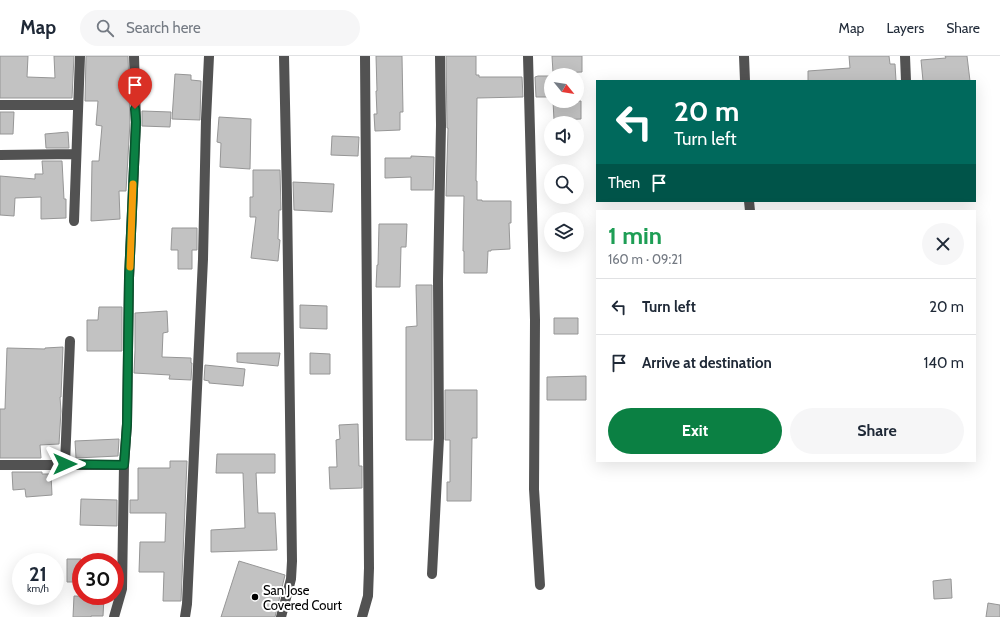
<!DOCTYPE html>
<html lang="en">
<head>
<meta charset="utf-8">
<style>
  body { margin:0; font-family:Cabin,sans-serif; background:#f6f6f7; color:#1f2937; height:100vh; display:flex; flex-direction:column; font-size:15px; white-space:nowrap }
  * { box-sizing:border-box; margin:0 }
  p { font-size:13px; color:#747a83 }
  .icon { flex:none; width:22px; height:22px; fill:none; stroke:currentColor; stroke-width:2; stroke-linecap:round; stroke-linejoin:round }
  .map { position:relative; flex:1; overflow:hidden }
  .panel { position:absolute; left:596px; top:154px; width:380px; height:252px; display:flex; flex-direction:column; background:#fff; border-radius:0px; box-shadow:0 4px 16px #0002 }
  .panel>* { flex:none }
  .top-card { position:absolute; left:596px; top:24px; width:380px; height:122px; border-radius:0px; box-shadow:0 4px 16px #0002; background:#00695c; color:#fff; overflow:hidden }
  .needle { width:26px; rotate:120deg }
  .controls { position:absolute; left:544px; top:12px; display:grid; gap:8px }
  .controls a { display:grid; place-items:center; width:40px; height:40px; border-radius:50%; background:#fff; box-shadow:0 4px 16px #0002; font-size:20px }
  .speed { position:absolute; left:12px; top:497px; display:flex; gap:8px; font-size:20px; font-weight:700; text-align:center }
  .speed>* { display:grid; place-content:center; width:52px; height:52px; border-radius:50%; background:#fff; box-shadow:0 4px 16px #0002; line-height:1 }
  .speed small { font-size:10px; font-weight:400 }
  .speed .limit { border:6px solid #d22; background:#fff; color:#111 }
  .pin { position:absolute; display:grid; place-items:center; width:34px; height:34px; color:#fff; margin:-41px -17px; border-radius:50% 50% 50% 0; rotate:-45deg; box-shadow:0 0 4px #0007 }
  .pin .icon { rotate:45deg }
  .me { position:absolute; width:44px; margin:-22px; rotate:90deg; stroke-linejoin:round; filter:drop-shadow(0 0 3px #0008) }
  .turn { display:flex; align-items:center; gap:14px; height:84px; padding:0 12px; font-size:18px }
  .turn .icon { width:52px; height:52px; stroke-width:2.5 }
  .turn b { display:block; font-size:28px; line-height:34px }
  .then { display:flex; align-items:center; height:38px; padding:0 12px; background:#0003; gap:8px; font-size:15px }
  .round { display:grid; place-items:center; flex:none; width:42px; height:42px; border-radius:21px; background:#f6f6f7 }
  .headline { display:flex; align-items:center; justify-content:space-between; height:68px; padding:0 12px }
  h1 { font-size:24px; font-weight:800; line-height:30px; color:#1e9e55 }
  .primary-button { display:flex; gap:8px; margin-top:auto; padding:8px 12px }
  .primary-button a { flex:1; height:46px; border-radius:24px; background:#0b8043; color:#fff; font-size:16px; font-weight:800; line-height:46px; text-align:center }
  .primary-button a+a { background:#f6f6f7; color:#1f2937 }
  ul { padding:0; list-style:none }
  li { display:flex; align-items:center; gap:12px; height:56px; padding:0 12px; border-top:1px solid #e0e1e3 }
  li div { flex:1 }
  li b { display:block; font-size:15px }
  li em { font-style:normal }
  header { display:flex; align-items:center; gap:24px; box-sizing:border-box; height:56px; padding:0 20px; background:#fff; border-bottom:1px solid #e0e1e3 }
  header strong { font-size:19px }
  nav { display:flex; gap:22px; margin-inline-start:auto; font-size:14px }
  .search { width:280px; height:36px; background:#f6f6f7; display:flex; align-items:center; gap:10px; box-sizing:border-box; padding:0 14px; border-radius:22px; color:#747a83; font-size:15px }
  .map>svg:first-child { display:block }
</style>
</head>
<body>
<header>
<strong>Map</strong>
<div class="search"><svg class="icon" aria-label="search" viewBox="0 0 24 24"><circle cx="10" cy="10" r="6"/><path d="M15 15l6 6"/></svg>Search here</div>
<nav><a>Map</a><a>Layers</a><a>Share</a></nav>
</header>
<div class="map">
<svg width="1000" height="561" viewBox="0 0 1000 561">
  <rect width="100%" height="100%" fill="#fff"/>
  <path fill="#c2c2c2" stroke="#969696" d="M 0,0 L 28,0 L 27,21 L 55,22 L 54,0 L 74,0 L 72,42 L 0,42 Z
    M 86,0 L 128,0 L 130,66 L 126,135 L 119,135 L 120,163 L 91,165 L 92,105 L 99,105 L 102,70 L 96,69 L 98,45 L 85,45 Z
    M 376,0 L 402,0 L 403,56 L 400,56 L 400,74 L 375,75 L 374,58 L 377,58 L 376,35 L 377,35 Z
    M 446,0 L 476,0 L 476,19 L 479,19 L 479,21 L 522,21 L 523,41 L 477,42 L 476,125 L 477,125 L 477,144 L 482,144 L 482,145 L 511,145 L 511,167 L 509,167 L 510,193 L 491,194 L 491,195 L 488,195 L 487,217 L 464,217 L 464,195 L 463,195 L 464,140 L 446,140 L 448,72 L 447,72 Z
    M 552,0 L 582,0 L 582,16 L 553,17 Z
    M 849,0 L 889,0 L 890,8 L 895,8 L 896,25 L 808,25 L 808,15 L 850,12 Z
    M 945,0 L 967,0 L 970,25 L 923,25 L 921,4 L 946,2 Z
    M 175,18 L 191,19 L 191,24 L 201,25 L 200,64 L 172,63 Z
    M 538,20 L 551,20 L 551,41 L 536,41 L 535,21 Z
    M 553,45 L 581,45 L 581,63 L 554,64 Z
    M 142,55 L 171,56 L 170,71 L 142,70 Z
    M 0,56 L 14,56 L 13,78 L 0,78 Z
    M 219,61 L 251,63 L 250,113 L 220,111 L 221,87 L 217,86 Z
    M 68,76 L 69,92 L 46,92 L 45,78 Z
    M 332,80 L 359,81 L 358,100 L 331,99 Z
    M 411,100 L 434,101 L 433,134 L 411,134 L 411,121 L 385,122 L 385,102 L 411,102 Z
    M 42,105 L 62,105 L 64,143 L 66,143 L 66,162 L 41,163 L 41,141 L 15,142 L 14,160 L 0,159 L 0,120 L 35,123 L 35,118 L 43,118 Z
    M 253,114 L 280,114 L 281,154 L 279,154 L 278,183 L 280,184 L 278,205 L 251,202 L 256,161 L 250,161 L 250,141 L 253,141 Z
    M 293,126 L 334,128 L 332,156 L 294,154 Z
    M 379,168 L 407,168 L 406,191 L 401,191 L 400,231 L 376,231 L 377,209 L 378,209 Z
    M 172,172 L 197,172 L 197,194 L 192,194 L 192,213 L 178,213 L 178,194 L 171,194 Z
    M 416,229 L 432,229 L 432,384 L 406,384 L 406,271 L 417,270 Z
    M 300,249 L 327,250 L 327,273 L 300,272 Z
    M 99,251 L 122,251 L 122,295 L 87,295 L 87,264 L 98,264 Z
    M 167,255 L 168,276 L 163,277 L 162,301 L 191,302 L 191,307 L 192,307 L 191,324 L 169,323 L 170,319 L 134,317 L 135,294 L 135,257 Z
    M 554,262 L 578,262 L 578,278 L 554,278 Z
    M 63,291 L 61,341 L 60,341 L 61,355 L 59,388 L 40,389 L 41,402 L 0,402 L 0,353 L 5,353 L 7,292 L 45,293 L 45,292 Z
    M 237,297 L 280,297 L 278,310 L 237,306 Z
    M 310,297 L 330,298 L 330,318 L 310,318 Z
    M 205,309 L 245,313 L 243,330 L 209,327 L 209,325 L 204,324 Z
    M 586,320 L 586,344 L 547,344 L 547,321 Z
    M 445,334 L 477,334 L 477,382 L 472,382 L 471,445 L 447,445 L 447,426 L 450,426 L 450,384 L 445,384 Z
    M 358,368 L 359,410 L 362,410 L 362,432 L 330,433 L 329,411 L 337,411 L 336,384 L 340,383 L 339,369 Z
    M 119,383 L 118,400 L 76,402 L 75,385 Z
    M 217,398 L 275,398 L 275,417 L 256,417 L 258,457 L 275,457 L 277,494 L 211,496 L 211,474 L 245,472 L 243,417 L 216,417 Z
    M 170,405 L 187,405 L 181,545 L 163,545 L 164,516 L 139,516 L 140,486 L 165,486 L 166,457 L 130,457 L 130,444 L 138,444 L 138,412 L 170,412 Z
    M 12,416 L 42,416 L 42,418 L 51,418 L 52,439 L 26,441 L 25,433 L 13,434 Z
    M 81,443 L 117,444 L 117,470 L 80,469 Z
    M 67,503 L 81,503 L 81,526 L 67,526 Z
    M 239,505 L 285,519 L 275,561 L 221,561 Z
    M 951,523 L 952,542 L 934,543 L 933,525 Z
    M 74,540 L 104,541 L 103,560 L 91,560 L 91,561 L 73,561 Z
    M 988,547 L 1000,549 L 1000,561 L 986,561 Z"/>
  <g fill="none" stroke-linecap="round" stroke-linejoin="round">
    <path stroke="#525252" stroke-width="10" d="M 528,0 L 535,264 L 534,433 L 540,529
      M 744,0 L 745,25
      M 905,0 L 906,25
      M 0,49 L 78,49
      M 0,99 L 76,98
      M 749,145 L 750,155
      M 74,165 L 80,0
      M 65,408 L 70,285
      M 0,409 L 124,409
      M 432,518 L 439,382 L 438,224 L 441,69 L 440,0
      M 114,561 L 122,533 L 124,409 L 127,368 L 129,222 L 136,66 L 134,0
      M 185,561 L 187,548 L 203,203 L 206,64 L 209,0
      M 281,561 L 291,523 L 292,505 L 287,141 L 284,0
      M 362,561 L 368,540 L 369,512 L 365,0"/>
  </g>
  <g fill="none" stroke-linecap="round" stroke-linejoin="round">
    <g stroke="#07532c" stroke-width="10">
      <path id="route" d="M 65,408 L 124,409 L 127,368 L 129,222 L 136,66 L 135,53"/>
    </g>
    <use href="#route" stroke="#0b8043" stroke-width="7"/>
    <path stroke="#f59e0b" stroke-width="7" d="M 130,211 L 133,128"/>
  </g>
  <circle fill="#000" stroke="#fff" stroke-width="1.5" cx="255" cy="541" r="4"/>
  <g text-anchor="middle" stroke-width="4" stroke-linejoin="round" paint-order="stroke">
    <g font-size="13" fill="#000" stroke="#fff" text-anchor="start">
      <text x="263" y="539">San Jose<tspan x="263" dy="15">Covered Court</tspan></text>
    </g>
  </g>
</svg>
<div class="controls">
<a><svg class="needle" viewBox="-14 -14 28 28"><path d="M0-13l5 13h-10z" fill="#e53935"/><path d="M0 13l5-13h-10z" fill="#747a83"/></svg></a>
<a><svg class="icon" aria-label="sound" viewBox="0 0 24 24"><path d="M4 9h4l5-4v14l-5-4H4zM17 9q2 3 0 6"/></svg></a>
<a><svg class="icon" aria-label="search" viewBox="0 0 24 24"><circle cx="10" cy="10" r="6"/><path d="M15 15l6 6"/></svg></a>
<a><svg class="icon" aria-label="layers" viewBox="0 0 24 24"><path d="M12 4l9 5-9 5-9-5zM3 14l9 5 9-5"/></svg></a>
</div>
<div class="speed"><div>21<small>km/h</small></div><div class="limit">30</div></div>
<div class="pin" style="left:135px;top:53px;background:#d93025"><svg class="icon" aria-label="arrive" viewBox="0 0 24 24"><path d="M6 21V4h12l-3 4 3 4H6"/></svg></div>
<svg class="me" style="left:65px;top:408px" viewBox="-20 -20 40 40"><path d="M0-17L14 15 0 8-14 15z" fill="#0b8043" stroke="#fff" stroke-width="4"/></svg>
<div class="top-card">
<div class="turn"><svg class="icon" aria-label="left" viewBox="0 0 24 24"><path d="M17 20v-9H6M10 6l-5 5 5 5"/></svg><div><b>20 m</b>Turn left</div></div>
<div class="then">Then<svg class="icon" aria-label="arrive" viewBox="0 0 24 24"><path d="M6 21V4h12l-3 4 3 4H6"/></svg></div>
</div>
<section class="panel">
<div class="headline"><div><h1>1 min</h1><p>160 m · 09:21</p></div><a class="round"><svg class="icon" aria-label="close" viewBox="0 0 24 24"><path d="M6 6l12 12M18 6L6 18"/></svg></a></div>
<ul>
<li><svg class="icon" aria-label="left" viewBox="0 0 24 24"><path d="M17 20v-9H6M10 6l-5 5 5 5"/></svg><div><b>Turn left</b></div><em>20 m</em></li>
<li><svg class="icon" aria-label="arrive" viewBox="0 0 24 24"><path d="M6 21V4h12l-3 4 3 4H6"/></svg><div><b>Arrive at destination</b></div><em>140 m</em></li>
</ul>
<div class="primary-button"><a>Exit</a><a>Share</a></div>
</section>
</div>
</body>
</html>
